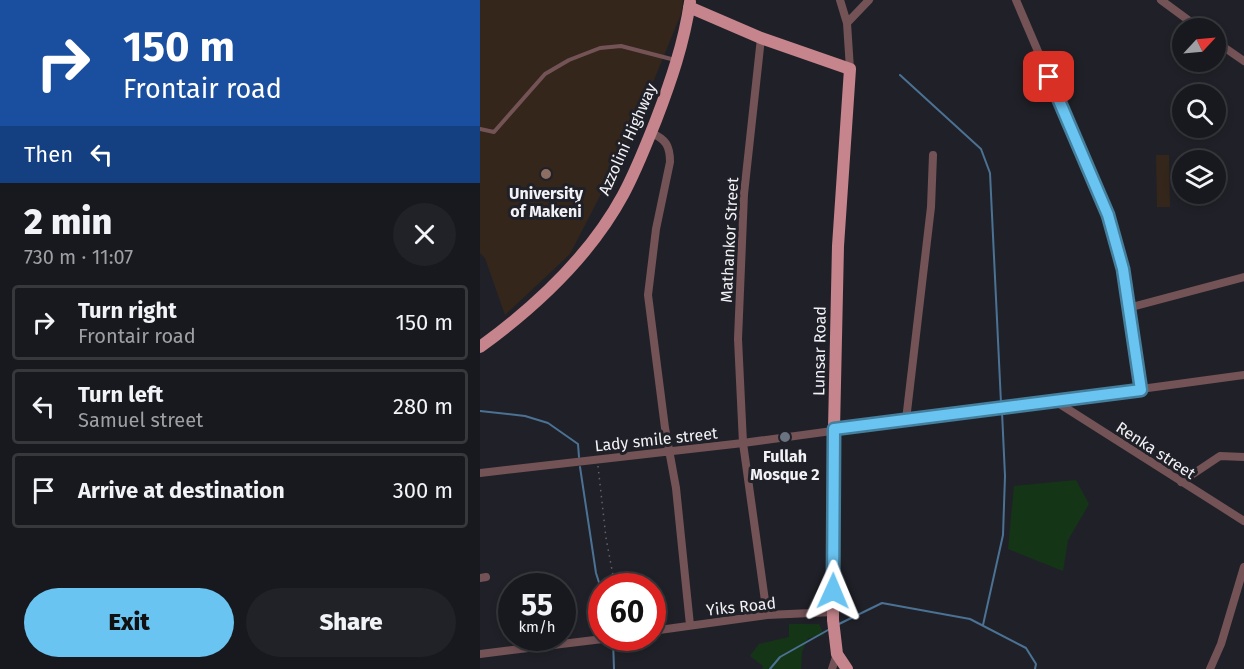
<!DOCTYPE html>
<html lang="en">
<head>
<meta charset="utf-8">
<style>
  body { margin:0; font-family:"Fira Sans",sans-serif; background:#212227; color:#f1f3f6; height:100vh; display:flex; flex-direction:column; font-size:22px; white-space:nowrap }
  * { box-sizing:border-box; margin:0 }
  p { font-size:20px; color:#9fa0a4 }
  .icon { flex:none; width:33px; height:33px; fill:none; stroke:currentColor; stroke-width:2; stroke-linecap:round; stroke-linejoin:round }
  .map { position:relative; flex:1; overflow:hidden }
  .panel { display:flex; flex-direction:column; background:#18191e; width:480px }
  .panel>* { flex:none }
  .guide { background:#1a4fa0; color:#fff; overflow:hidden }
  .needle { width:39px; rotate:64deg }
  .tools { position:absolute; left:692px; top:18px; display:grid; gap:12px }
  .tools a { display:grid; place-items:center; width:54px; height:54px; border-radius:50%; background:#18191e; box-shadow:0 3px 9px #0003,0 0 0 2px #36383c; font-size:30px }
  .speed { position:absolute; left:18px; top:573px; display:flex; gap:12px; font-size:30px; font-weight:700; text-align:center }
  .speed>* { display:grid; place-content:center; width:78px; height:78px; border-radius:50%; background:#18191e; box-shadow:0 3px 9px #0003,0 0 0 2px #36383c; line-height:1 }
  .speed small { font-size:15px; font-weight:400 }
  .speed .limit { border:9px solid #d22; background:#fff; color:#111 }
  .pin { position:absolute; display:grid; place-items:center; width:51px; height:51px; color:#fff; margin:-26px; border-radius:12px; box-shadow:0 3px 9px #0006 }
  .me { position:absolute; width:66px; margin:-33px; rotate:1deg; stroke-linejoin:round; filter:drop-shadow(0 0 4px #0008) }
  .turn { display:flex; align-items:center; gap:21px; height:126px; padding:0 24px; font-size:27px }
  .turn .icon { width:78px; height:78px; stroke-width:2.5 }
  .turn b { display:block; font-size:42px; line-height:51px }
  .then { display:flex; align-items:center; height:57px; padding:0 24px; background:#0003; gap:12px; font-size:22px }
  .round { display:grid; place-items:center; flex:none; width:63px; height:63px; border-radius:32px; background:#212227 }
  .summary { display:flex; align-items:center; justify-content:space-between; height:102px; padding:0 24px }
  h1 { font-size:36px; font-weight:800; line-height:45px }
  .action { display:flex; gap:12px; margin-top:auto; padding:12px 24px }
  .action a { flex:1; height:69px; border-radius:36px; background:#69c4f1; color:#111; font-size:24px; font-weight:800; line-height:69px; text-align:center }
  .action a+a { background:#212227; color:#f1f3f6 }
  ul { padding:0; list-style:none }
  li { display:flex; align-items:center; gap:18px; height:75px; margin:0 12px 9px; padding:0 12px; border:3px solid #36383c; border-radius:6px }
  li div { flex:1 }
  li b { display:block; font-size:22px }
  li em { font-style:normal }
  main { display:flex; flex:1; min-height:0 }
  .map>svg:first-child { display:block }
</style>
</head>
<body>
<main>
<section class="panel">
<div class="guide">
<div class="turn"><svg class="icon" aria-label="right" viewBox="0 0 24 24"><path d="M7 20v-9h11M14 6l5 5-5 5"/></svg><div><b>150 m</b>Frontair road</div></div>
<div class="then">Then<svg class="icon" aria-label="left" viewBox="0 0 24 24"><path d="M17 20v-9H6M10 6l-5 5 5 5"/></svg></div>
</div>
<div class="summary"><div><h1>2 min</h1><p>730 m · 11:07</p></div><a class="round"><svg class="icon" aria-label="close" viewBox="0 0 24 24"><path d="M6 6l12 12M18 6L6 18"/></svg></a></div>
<ul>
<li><svg class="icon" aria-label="right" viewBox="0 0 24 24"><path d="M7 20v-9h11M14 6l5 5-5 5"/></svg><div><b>Turn right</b><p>Frontair road</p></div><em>150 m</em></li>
<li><svg class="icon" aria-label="left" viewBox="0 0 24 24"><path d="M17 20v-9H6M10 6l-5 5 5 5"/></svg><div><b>Turn left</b><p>Samuel street</p></div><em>280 m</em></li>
<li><svg class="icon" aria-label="arrive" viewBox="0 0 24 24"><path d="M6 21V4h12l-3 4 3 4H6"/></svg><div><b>Arrive at destination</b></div><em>300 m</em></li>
</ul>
<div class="action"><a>Exit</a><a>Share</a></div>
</section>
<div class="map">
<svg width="764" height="669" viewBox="0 0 764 669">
  <rect width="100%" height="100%" fill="#202128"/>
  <path fill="#34261a" d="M 0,0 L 203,0 L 201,14 L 151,136 L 90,254 L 25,315 L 5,258 L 0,253 Z
    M 676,155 L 689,155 L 690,207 L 677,207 Z"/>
  <path fill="#153517" d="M 596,480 L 609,504 L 588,540 L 583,571 L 528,549 L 534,486 Z
    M 309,624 L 339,624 L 344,635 L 328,638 L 322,652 L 321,669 L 282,669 L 283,666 L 270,656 L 279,644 L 309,637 Z"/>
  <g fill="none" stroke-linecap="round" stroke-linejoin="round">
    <path stroke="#4b7294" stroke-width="2" d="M 420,75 L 501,149 L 510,173 L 521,403
      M 0,411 L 45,416 L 68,423 L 98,444 L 99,457
      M 100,467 L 116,573 L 122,592
      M 359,624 L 402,603 L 490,619 L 546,648 L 556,664 L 555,669
      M 503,625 L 523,535 L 525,476 L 522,412
      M 133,640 L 134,669
      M 290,669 L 300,657 L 348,630"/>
    <path stroke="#626369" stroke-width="1.5" stroke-dasharray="1.5 4.5" stroke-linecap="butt" d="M 118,466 L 126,538 L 135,586"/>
    <path stroke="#745357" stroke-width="4" d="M 0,129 L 14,132 L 65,74 L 89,60 L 120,48 L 141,46 L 195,60"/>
    <path stroke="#745357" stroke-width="8" d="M 360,0 L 367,23
      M 536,0 L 628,215 L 643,269 L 661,390
      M 681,0 L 719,28
      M 281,38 L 264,194 L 258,339 L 263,443 L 287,615
      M 735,41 L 764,61
      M 370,69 L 367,23 L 389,0
      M 171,133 C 186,139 190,146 190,162 L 176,229 L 168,295 L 185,428 L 196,488 L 210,625
      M 648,308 L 764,277
      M 575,401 L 764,521
      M 426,420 L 451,207 L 453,155
      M 0,473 L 263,443 L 764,375
      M 701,482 L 740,456 L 764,457
      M 0,578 L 6,577
      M 172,631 L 287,615 L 353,612
      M 0,654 L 131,638
      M 352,669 L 357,654
      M 730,669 L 741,644 L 764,567"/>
    <path stroke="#c6848c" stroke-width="12" d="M 209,7 L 281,38 L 370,69 L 358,246 L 354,429 L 353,620 L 357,654 L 367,669
      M 0,347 C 55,307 110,256 143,195 C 156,171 166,145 176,120 C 191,81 204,43 210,2"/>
  </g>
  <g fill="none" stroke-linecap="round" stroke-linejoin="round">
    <g stroke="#447f9d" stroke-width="15">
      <path id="route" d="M 353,591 L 354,429 L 661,390 L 643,269 L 628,215 L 569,77"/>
    </g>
    <use href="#route" stroke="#69c4f1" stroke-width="10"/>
  </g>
  <circle fill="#8d6e63" stroke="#202128" stroke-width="2" cx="66" cy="174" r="6"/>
  <circle fill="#6b7280" stroke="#202128" stroke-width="2" cx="305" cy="437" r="6"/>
  <g text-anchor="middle" stroke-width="6" stroke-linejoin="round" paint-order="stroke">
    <g font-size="16" fill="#f1f1f6" stroke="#202128">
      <text transform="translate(147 139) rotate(-66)" y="6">Azzolini Highway</text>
      <text transform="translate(249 240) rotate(-87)" y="6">Mathankor Street</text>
      <text transform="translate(339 351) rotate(-89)" y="6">Lunsar Road</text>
      <text transform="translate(176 439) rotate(-6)" y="6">Lady smile street</text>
      <text transform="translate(676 450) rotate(33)" y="6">Renka street</text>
      <text transform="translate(261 606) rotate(-6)" y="6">Yiks Road</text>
    </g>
    <g font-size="16" font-weight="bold" fill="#f1f1f6" stroke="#202128">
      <text x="66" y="199">University<tspan x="66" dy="18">of Makeni</tspan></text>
      <text x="305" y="462">Fullah<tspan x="305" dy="18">Mosque 2</tspan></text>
    </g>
  </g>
</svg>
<div class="tools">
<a><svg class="needle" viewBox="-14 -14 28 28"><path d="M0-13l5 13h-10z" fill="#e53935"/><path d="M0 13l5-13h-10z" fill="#9fa0a4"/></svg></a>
<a><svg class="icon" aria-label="search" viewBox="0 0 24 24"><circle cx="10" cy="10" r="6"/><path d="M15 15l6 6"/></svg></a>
<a><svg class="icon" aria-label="layers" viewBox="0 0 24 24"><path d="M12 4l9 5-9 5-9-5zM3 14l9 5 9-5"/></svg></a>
</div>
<div class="speed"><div>55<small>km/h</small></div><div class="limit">60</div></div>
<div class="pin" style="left:569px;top:77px;background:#d93025"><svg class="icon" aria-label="arrive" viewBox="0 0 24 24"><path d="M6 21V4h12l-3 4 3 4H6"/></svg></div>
<svg class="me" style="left:353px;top:591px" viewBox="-20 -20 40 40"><path d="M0-17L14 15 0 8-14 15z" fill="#69c4f1" stroke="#fff" stroke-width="4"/></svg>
</div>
</main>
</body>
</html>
